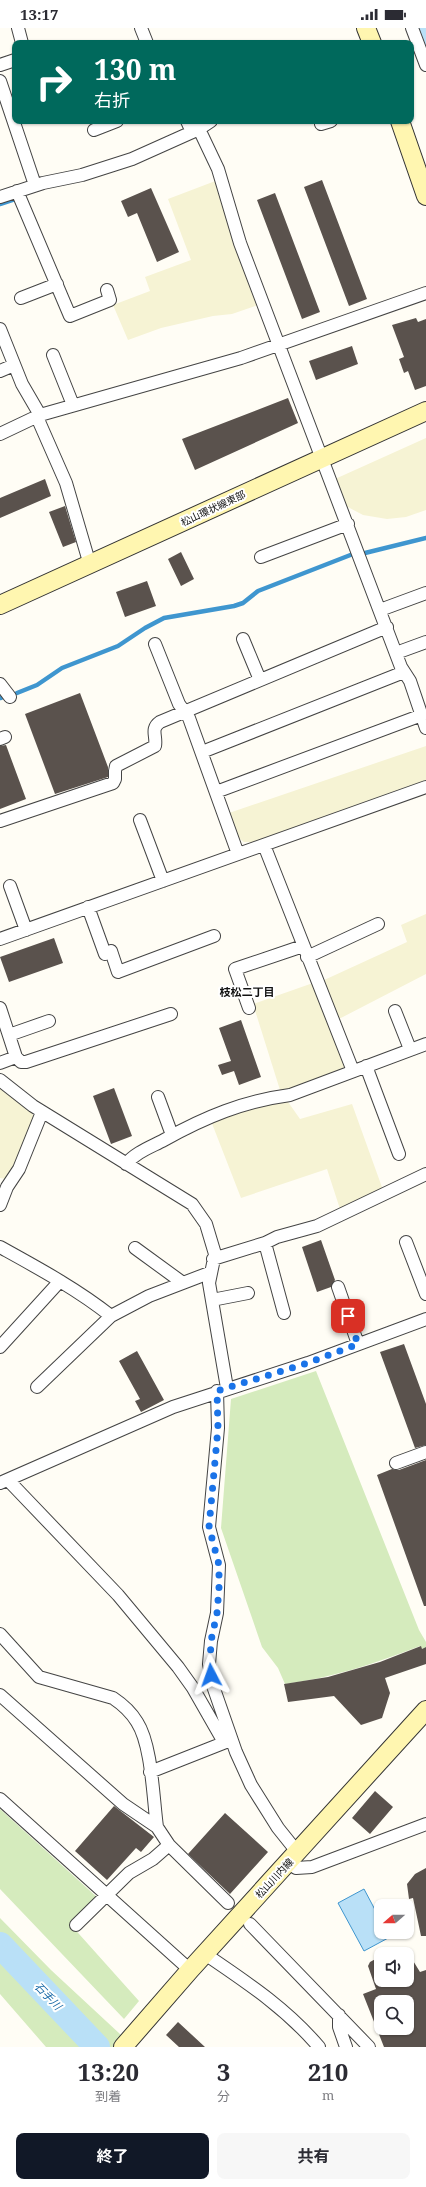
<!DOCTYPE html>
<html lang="ja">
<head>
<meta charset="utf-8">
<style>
  body { margin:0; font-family:"Noto Serif","Noto Sans JP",serif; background:#f7f7f7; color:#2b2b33; height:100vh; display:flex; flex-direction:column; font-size:15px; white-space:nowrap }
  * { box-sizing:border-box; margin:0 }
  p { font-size:13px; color:#7c7c81 }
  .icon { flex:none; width:22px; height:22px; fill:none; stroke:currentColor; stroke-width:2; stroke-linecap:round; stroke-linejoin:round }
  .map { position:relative; height:2019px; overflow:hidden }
  .sheet { display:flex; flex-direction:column; background:#fff; flex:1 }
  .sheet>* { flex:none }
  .banner { position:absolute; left:12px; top:12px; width:402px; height:84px; border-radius:8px; box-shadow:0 1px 3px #0004; background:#00695c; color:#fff; overflow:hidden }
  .needle { width:26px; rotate:250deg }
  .buttons { position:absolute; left:374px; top:1871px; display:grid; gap:8px }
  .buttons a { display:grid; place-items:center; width:40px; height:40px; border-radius:8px; background:#fff; box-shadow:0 1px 3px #0004; font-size:20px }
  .pin { position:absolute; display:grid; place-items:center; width:34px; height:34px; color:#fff; margin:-17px; border-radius:8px; box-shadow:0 2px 6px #0006 }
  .me { position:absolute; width:44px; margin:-22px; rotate:356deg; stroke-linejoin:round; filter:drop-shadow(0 0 3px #0008) }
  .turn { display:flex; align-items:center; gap:14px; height:84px; padding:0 16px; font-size:18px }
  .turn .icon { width:52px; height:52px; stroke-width:2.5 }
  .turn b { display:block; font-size:28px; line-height:34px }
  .eta { display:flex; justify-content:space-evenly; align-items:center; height:68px; text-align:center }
  .eta b { font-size:24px; font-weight:700; line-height:28px }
  .action { display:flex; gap:8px; margin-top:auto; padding:8px 16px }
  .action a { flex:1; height:46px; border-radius:8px; background:#111827; color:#fff; font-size:16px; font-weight:700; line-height:46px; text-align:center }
  .action a+a { background:#f7f7f7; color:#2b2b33 }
  .status { display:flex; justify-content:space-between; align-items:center; height:28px; padding:0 20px; background:#fff; direction:ltr }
  .status svg { height:11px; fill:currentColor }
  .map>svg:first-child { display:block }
</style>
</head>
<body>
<div class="status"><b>13:17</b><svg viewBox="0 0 49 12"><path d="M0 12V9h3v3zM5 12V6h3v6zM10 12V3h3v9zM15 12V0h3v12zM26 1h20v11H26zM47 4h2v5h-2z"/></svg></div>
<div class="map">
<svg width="426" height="2019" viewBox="0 0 426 2019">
  <rect width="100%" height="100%" fill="#fffdf5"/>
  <path fill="#f6f3d4" d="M 218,152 L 258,277 L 232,286 L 213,288 L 161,300 L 128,312 L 113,277 L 150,263 L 145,249 L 191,232 L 168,171 Z
    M 426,410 L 426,482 L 406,489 L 387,491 L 363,487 L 344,477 L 335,451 Z
    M 426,718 L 426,752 L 253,814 L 244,814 L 237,809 L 229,785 Z
    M 426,886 L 426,946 L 337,992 L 322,953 L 407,914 L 401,897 Z
    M 313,955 L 347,1039 L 289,1061 L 280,1062 L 253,976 Z
    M 0,1056 L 31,1083 L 34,1089 L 16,1138 L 7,1151 L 0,1150 Z
    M 286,1071 L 300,1091 L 352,1076 L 383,1162 L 352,1174 L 340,1181 L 327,1141 L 241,1170 L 211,1093 L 253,1079 Z"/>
  <path fill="#d5ebbd" d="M 316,1343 L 419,1602 L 426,1614 L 426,1619 L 422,1621 L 420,1618 C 376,1635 332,1650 285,1656 L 278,1640 L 262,1619 L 221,1500 L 231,1371 Z
    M 0,1781 L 99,1871 L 71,1897 L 139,1973 L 124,1991 L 0,1861 Z
    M 0,1890 L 51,1942 L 134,2019 L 46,2019 L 0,1966 Z"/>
  <path fill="#b9e0f7" stroke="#3f96cf" d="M 364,1861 L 381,1893 L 381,1904 L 387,1904 L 390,1909 L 364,1923 L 338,1875 Z"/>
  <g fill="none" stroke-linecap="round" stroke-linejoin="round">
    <path stroke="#3f96cf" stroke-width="4.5" d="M 0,176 L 15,171
      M 365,525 L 426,510
      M 17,665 L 37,657 L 62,640 L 118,618 L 145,600 L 164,590 L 234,578 L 243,575 L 258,563 L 353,526
      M 0,670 L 1,670"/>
    <path stroke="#b9e0f7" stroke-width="26" d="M 421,5 L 425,0
      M 0,1917 L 97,2019"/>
  </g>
  <path fill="#5a524d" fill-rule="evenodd" d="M 322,152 L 367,271 L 349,278 L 304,159 Z
    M 151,160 L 179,224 L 157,234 L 137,185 L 128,189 L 121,173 Z
    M 275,165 L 320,284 L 302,291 L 257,172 Z
    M 416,290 L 418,294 L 426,291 L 426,358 L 415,362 L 408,343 L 404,345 L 399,331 L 404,329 L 392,297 Z
    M 352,318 L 358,336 L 316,352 L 309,333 Z
    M 288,370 L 298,395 L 195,442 L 182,411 Z
    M 45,451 L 51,468 L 0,490 L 0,470 Z
    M 65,478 L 76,514 L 63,519 L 49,484 Z
    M 181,524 L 194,551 L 181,558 L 168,531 Z
    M 147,553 L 156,578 L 125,589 L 116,564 Z
    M 80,665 L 108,739 L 108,749 L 55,766 L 25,686 Z
    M 6,717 L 26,771 L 0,781 L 0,718 Z
    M 54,910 L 63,935 L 9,954 L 0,929 Z
    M 241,992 L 261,1049 L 239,1057 L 234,1043 L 222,1047 L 218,1037 L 231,1033 L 219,1000 Z
    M 114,1060 L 132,1108 L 111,1116 L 93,1068 Z
    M 321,1212 L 335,1252 L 331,1259 L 317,1264 L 302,1219 Z
    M 404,1316 L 426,1376 L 426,1417 L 415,1420 L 380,1324 Z
    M 137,1323 L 164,1372 L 141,1384 L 135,1373 L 140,1371 L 119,1333 Z
    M 426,1432 L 426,1578 L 424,1578 L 377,1447 L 392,1441 L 399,1442 Z
    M 421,1618 L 422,1621 L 426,1619 L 426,1636 L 385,1650 L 390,1665 L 382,1690 L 361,1697 L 334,1668 L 288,1674 L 284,1656 L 328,1649 L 380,1634 Z
    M 375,1763 L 393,1779 L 370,1806 L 352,1790 Z
    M 114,1778 L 154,1809 L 141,1824 L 136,1820 L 107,1852 L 75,1823 Z
    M 225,1785 L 268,1824 L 230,1866 L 188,1826 Z
    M 426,1840 L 426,1908 L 421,1908 L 413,1870 L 409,1871 L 407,1856 L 415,1846 Z
    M 407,1923 L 420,1944 L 426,1942 L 426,2019 L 384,2019 L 363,1966 L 376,1961 L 368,1938 L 370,1934 L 381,1928 L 381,1959 L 399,1952 L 407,1952 ZM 381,1974 L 407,1974 L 407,2000 L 381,2000 Z
    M 178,1994 L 205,2019 L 179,2019 L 166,2007 Z"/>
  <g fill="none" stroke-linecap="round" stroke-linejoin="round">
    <g stroke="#444" stroke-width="14">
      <path id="street" d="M 18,0 L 22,15
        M 141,0 L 147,15
        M 412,0 L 426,37
        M 0,37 L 15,32
        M 0,53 L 35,157
        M 187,93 L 192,104
        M 321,96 L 331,93
        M 199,101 L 218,141 L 240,215 L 401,639 L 410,653 L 426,700
        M 94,102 L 117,93
        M 17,163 L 70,288 L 110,272 L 107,262
        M 0,169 L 43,155 L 82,147 L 132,131 L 199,101 L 211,93
        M 21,270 L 57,256
        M 0,301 L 22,356 L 40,387
        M 53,327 L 73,377
        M 0,343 L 14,337
        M 37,389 L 66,455 L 90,537
        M 0,406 L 40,387 L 241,330 L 426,265
        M 261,529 L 348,496
        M 380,582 L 426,565
        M 243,611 L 260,652
        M 155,616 L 179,676 L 189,690 L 238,826
        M 396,625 L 426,614
        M 0,656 L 10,669
        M 0,711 L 5,709
        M 202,724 L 404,644
        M 216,764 L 422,687
        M 140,792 L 163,853
        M 0,793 L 113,755 L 115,751 L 115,743 L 116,738 L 155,718 C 157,708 150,701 160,694 L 387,599
        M 264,817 L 353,1043
        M 10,858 L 26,902
        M 88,879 L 105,926 L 111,923 L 118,944 L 214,908
        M 0,911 L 426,759
        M 307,929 L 378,896
        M 0,980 L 16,1029 L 0,1035
        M 249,980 L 235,941 L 303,918
        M 395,983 L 410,1021
        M 9,1007 L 49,993
        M 16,1029 L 21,1034 L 26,1034 L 171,986
        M 366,1038 L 399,1126
        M 0,1052 L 33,1078 L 192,1176 L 206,1196 L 215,1226 L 209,1255 L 227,1360
        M 158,1069 L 172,1107
        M 126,1136 C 136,1124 151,1119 164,1112 C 205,1089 244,1073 290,1067 L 426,1016
        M 0,1177 L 7,1159 L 19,1141 L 42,1084
        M 406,1214 L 426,1266
        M 265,1215 L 284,1285
        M 0,1219 C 38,1240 77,1261 111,1288
        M 135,1220 L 183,1255
        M 213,1231 L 265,1215 L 277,1209 L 317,1198 L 426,1146
        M 338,1259 L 358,1316
        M 212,1272 L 248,1265
        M 0,1319 L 60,1253
        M 37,1359 L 111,1288 L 149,1268 L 209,1245
        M 217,1363 L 218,1400 L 209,1499 L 219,1537 L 217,1585 L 211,1613 L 209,1636 L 213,1658 L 236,1724 L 251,1757 L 278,1800 L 298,1825
        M 396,1435 L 426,1424
        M 8,1452 L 118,1567 L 178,1639 L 193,1660 L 221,1709 L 226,1714 L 232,1713
        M 0,1455 L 173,1379 L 308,1335 L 426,1291
        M 0,1606 L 39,1649 L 113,1670 C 122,1676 131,1684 137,1694 C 152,1717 153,1770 157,1799
        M 0,1667 L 123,1776 L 157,1799 L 169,1817 L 228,1875
        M 150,1744 L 226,1714
        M 0,1771 L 190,1942
        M 288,1835 L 296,1840 L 312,1839 L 426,1796
        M 250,1896 L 369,2019
        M 76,1897 L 129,1845 L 153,1831 L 169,1817
        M 205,1926 C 246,1954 286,1980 319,2019
        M 339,1987 L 339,1999 L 346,2019"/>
    </g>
    <g stroke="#333" stroke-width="20">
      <path id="secondary" d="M 366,0 L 372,15
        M 400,93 L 426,168
        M 0,577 L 426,383
        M 123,2019 L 190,1942 L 426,1682"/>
    </g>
    <use href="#street" stroke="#fff" stroke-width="12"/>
    <use href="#secondary" stroke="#fff6b0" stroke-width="18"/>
  </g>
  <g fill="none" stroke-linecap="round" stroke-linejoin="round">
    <path stroke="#1a73e8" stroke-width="7" stroke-dasharray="0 12.6" d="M 211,1647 L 210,1636 L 211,1613 L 217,1585 L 219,1560 L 219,1537 L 209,1499 L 218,1400 L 217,1363 L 308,1335 L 358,1316 L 348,1288"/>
  </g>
  <g text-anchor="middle" stroke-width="4" stroke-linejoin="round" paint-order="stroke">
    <g font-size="10" fill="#111" stroke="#fff">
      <text transform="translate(213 480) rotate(-25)" y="4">松山環状線東部</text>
      <text transform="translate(274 1850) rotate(-47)" y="4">松山川内線</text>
    </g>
    <g font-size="11" font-weight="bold" fill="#111" stroke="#fff">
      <text x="247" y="968">枝松二丁目</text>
    </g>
    <g font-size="11" font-style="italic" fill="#1768a6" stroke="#fff">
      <text transform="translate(48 1968) rotate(46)" y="4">石手川</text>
    </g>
  </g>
</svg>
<div class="buttons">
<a><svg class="needle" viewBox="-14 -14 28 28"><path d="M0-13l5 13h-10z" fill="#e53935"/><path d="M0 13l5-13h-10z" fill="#7c7c81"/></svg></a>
<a><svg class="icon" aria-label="sound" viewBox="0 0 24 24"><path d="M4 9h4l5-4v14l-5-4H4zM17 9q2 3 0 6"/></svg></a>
<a><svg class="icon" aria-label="search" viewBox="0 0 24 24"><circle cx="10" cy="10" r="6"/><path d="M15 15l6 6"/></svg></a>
</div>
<div class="pin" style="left:348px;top:1288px;background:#d93025"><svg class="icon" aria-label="arrive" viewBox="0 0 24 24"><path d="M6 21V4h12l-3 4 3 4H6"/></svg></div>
<svg class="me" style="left:211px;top:1647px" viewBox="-20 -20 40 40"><path d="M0-17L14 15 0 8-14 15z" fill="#1a73e8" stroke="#fff" stroke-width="4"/></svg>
<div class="banner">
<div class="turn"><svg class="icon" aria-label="right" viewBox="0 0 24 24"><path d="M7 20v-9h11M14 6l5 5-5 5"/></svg><div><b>130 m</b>右折</div></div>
</div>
</div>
<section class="sheet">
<div class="eta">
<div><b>13:20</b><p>到着</p></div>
<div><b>3</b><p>分</p></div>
<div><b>210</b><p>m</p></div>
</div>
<div class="action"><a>終了</a><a>共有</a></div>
</section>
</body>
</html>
